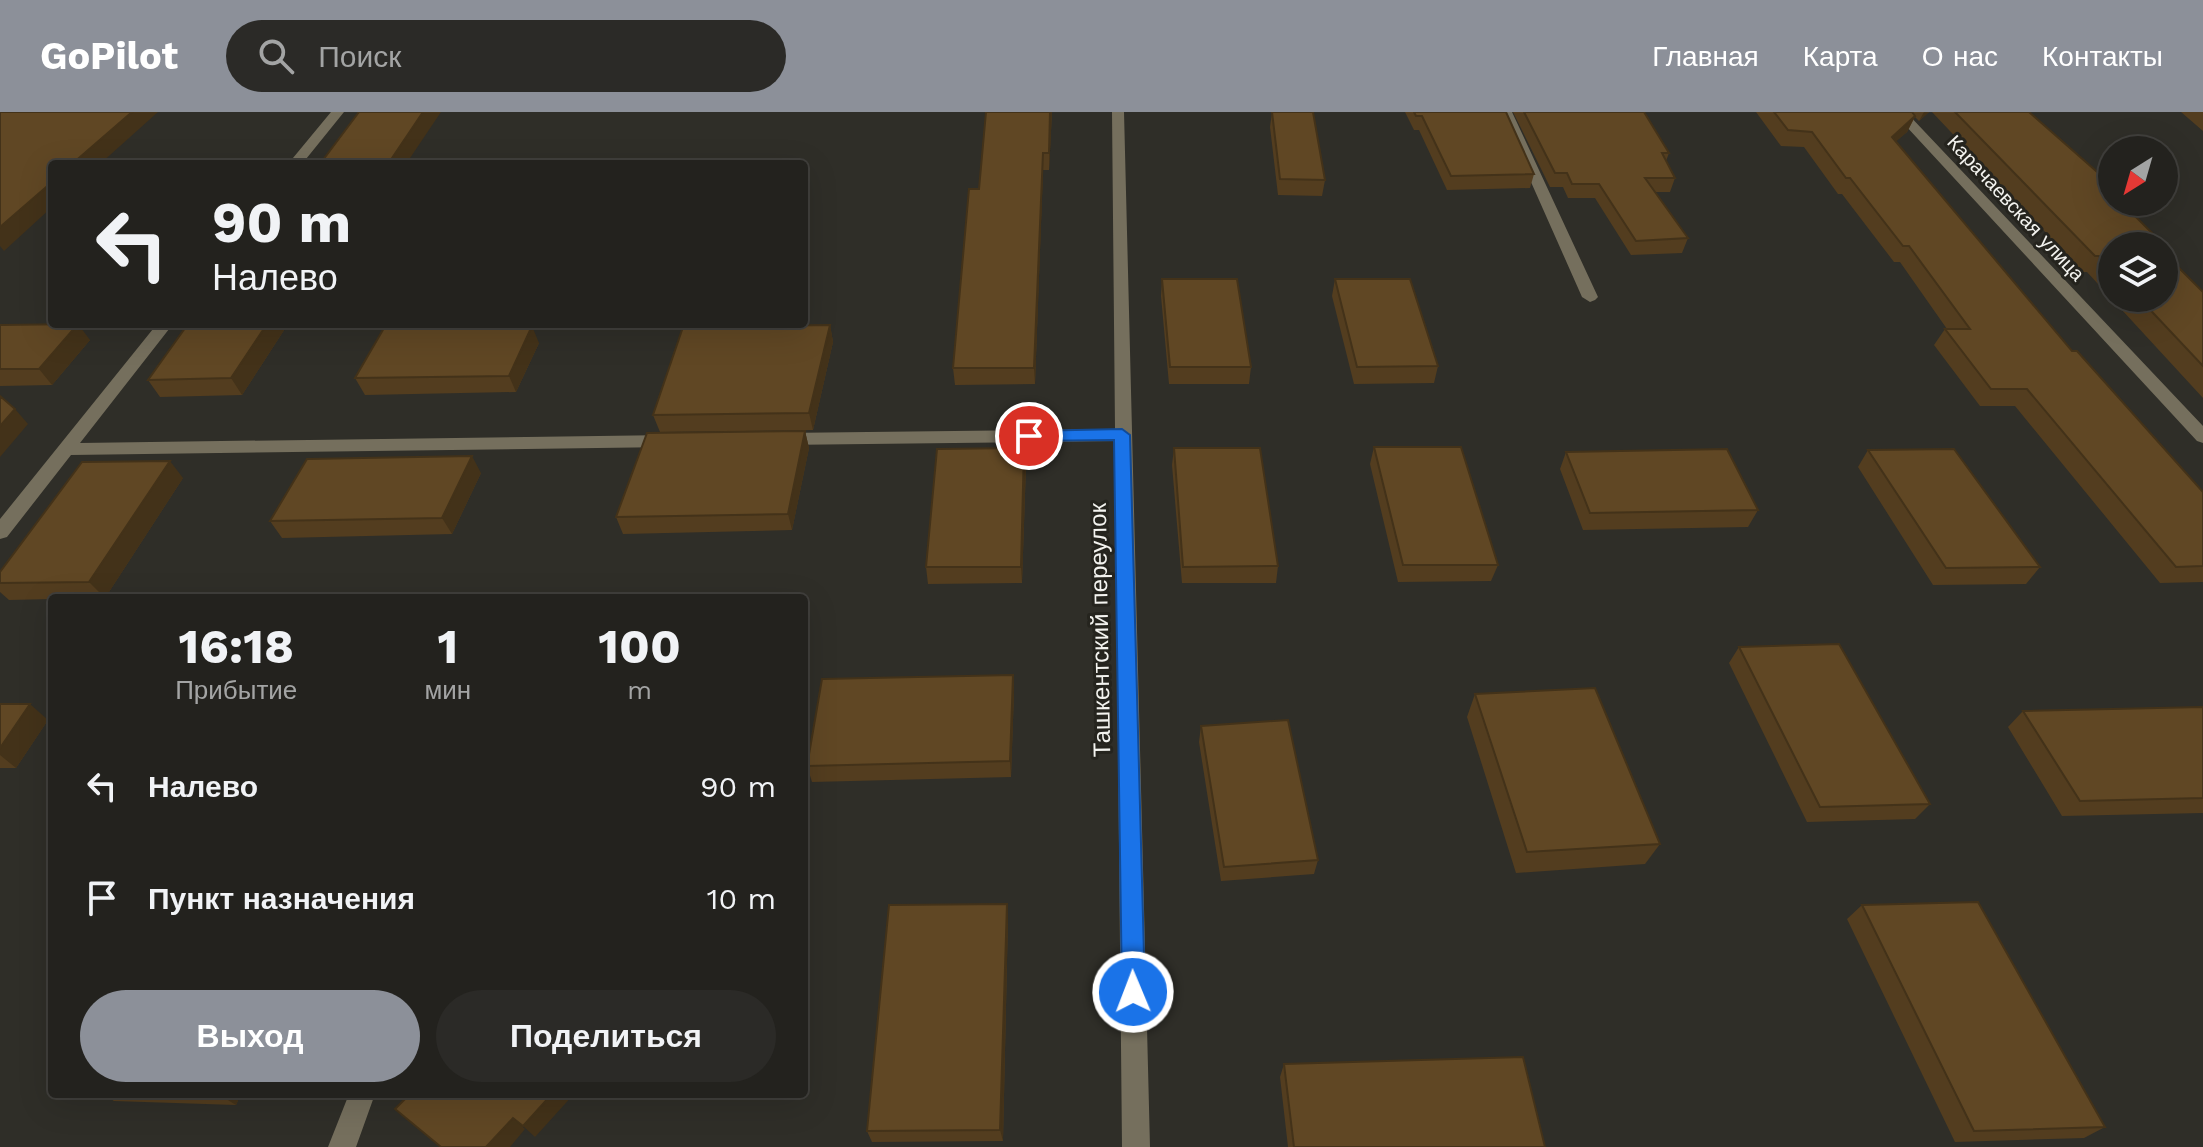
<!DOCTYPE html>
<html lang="ru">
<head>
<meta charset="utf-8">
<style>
  body { margin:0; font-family:"Work Sans",sans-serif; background:#2b2a27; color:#f1f3f6; height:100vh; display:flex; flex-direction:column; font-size:30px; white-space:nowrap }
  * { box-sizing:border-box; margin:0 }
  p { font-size:26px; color:#a3a4a4 }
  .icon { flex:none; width:44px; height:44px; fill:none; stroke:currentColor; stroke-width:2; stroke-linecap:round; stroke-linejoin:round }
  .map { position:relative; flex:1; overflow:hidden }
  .details { position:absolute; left:48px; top:482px; width:760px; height:504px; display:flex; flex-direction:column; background:#23221e; border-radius:8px; box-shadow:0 8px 32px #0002,0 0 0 2px #403f3c }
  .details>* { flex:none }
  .guide { position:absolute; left:48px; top:48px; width:760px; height:168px; border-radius:8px; box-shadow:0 8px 32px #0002,0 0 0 2px #403f3c; background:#23221e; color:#f1f3f6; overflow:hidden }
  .needle { width:52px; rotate:217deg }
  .tools { position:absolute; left:2098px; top:24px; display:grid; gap:16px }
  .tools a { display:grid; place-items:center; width:80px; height:80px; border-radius:50%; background:#23221e; box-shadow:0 8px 32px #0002,0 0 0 2px #403f3c; font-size:40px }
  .pin { position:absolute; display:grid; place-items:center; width:68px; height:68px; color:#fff; margin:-34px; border:4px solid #fff; border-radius:50%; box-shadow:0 2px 8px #0007 }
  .me { position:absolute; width:88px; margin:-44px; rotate:359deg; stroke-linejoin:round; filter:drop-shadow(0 0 6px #0008) }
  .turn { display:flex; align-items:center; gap:28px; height:168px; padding:0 32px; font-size:36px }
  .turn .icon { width:104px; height:104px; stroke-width:2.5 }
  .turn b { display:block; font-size:56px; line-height:68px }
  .eta { display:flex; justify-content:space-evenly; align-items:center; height:136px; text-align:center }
  .eta b { font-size:48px; font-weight:700; line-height:56px }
  .action { display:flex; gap:16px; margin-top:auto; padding:16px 32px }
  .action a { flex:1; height:92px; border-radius:48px; background:#8c9099; color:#fff; font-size:32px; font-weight:700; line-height:92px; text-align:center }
  .action a+a { background:#2b2a27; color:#f1f3f6 }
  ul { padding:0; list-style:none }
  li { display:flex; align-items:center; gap:24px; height:112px; padding:0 32px }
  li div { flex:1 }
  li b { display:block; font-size:30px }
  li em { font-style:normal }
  header { display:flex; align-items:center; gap:48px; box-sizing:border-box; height:112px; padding:0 40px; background:#8c9099; color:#fff }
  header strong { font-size:38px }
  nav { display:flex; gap:44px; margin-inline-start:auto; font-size:28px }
  .search { width:560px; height:72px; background:#2b2a27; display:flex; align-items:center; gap:20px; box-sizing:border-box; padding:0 28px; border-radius:44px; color:#a3a4a4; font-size:30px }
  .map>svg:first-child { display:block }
</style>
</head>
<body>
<header>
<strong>GoPilot</strong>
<div class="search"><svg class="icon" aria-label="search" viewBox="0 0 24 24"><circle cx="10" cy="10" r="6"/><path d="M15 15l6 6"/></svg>Поиск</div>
<nav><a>Главная</a><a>Карта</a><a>О нас</a><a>Контакты</a></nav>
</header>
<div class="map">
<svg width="2203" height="1035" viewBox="0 0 2203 1035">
  <rect width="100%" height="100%" fill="#2f2e28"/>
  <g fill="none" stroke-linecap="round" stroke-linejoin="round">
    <path fill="#756f5d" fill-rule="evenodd" d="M 331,0 L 344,0 L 302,52 L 288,52 Z
      M 1112,0 L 1124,0 L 1150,1035 L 1122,1035 L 1115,329 L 782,333 L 773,327 L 782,321 L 1115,317 Z
      M 1500,0 L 1512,0 L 1598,185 L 1595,188 L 1590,190 L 1582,185 Z
      M 1893,0 L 1906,0 L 2203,314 L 2203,331 L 2197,329 Z
      M 157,212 L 173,212 L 80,331 L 670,323 L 679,329 L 670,335 L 71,343 L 7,425 L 0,427 L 0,407 Z
      M 349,982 L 375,982 L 356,1035 L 328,1035 Z"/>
  </g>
  <path fill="#533d1f" d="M 1052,0 L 1049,58 L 1043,58 L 1035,272 L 955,273 L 953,256 L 979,77 Z
    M 1272,0 L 1325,68 L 1322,84 L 1278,83 L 1270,15 Z
    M 1405,0 L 1506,0 L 1534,62 L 1530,76 L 1447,78 L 1419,18 L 1414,18 Z
    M 1513,0 L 1644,0 L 1669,41 L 1666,49 L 1675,66 L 1670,80 L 1655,80 L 1688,126 L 1682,141 L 1631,143 L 1595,86 L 1568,86 L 1563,75 L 1550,75 Z
    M 1756,0 L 1929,0 L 1919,9 L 1915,5 L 1907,20 L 1896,29 L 2072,239 L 2203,380 L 2203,470 L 2160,471 L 2015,294 L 1980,294 L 1934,233 L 1945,217 L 1947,217 L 1900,150 L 1894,150 L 1842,82 L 1838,82 L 1804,35 L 1781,34 Z
    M 1932,0 L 2029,0 L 2112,90 L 2124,90 L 2123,92 L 2161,130 L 2159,134 L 2112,134 L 2112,186 L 2164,186 L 2203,180 L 2203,286 L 2087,160 L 2083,160 Z
    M 2181,0 L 2203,0 L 2203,19 Z
    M 1162,167 L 1251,255 L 1249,272 L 1169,272 L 1161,184 Z
    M 1335,167 L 1438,254 L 1434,271 L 1354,272 L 1332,184 Z
    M 288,212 L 242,283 L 160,285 L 148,268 Z
    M 0,213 L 90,228 L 52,273 L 0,274 Z
    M 830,213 L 833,230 L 813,318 L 660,320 L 653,303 Z
    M 539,231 L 516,280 L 365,283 L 355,266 Z
    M 805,319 L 809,336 L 792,418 L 623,422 L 616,405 Z
    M 1374,335 L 1498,453 L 1491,469 L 1398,470 L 1370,352 Z
    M 1024,336 L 1026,353 L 1022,471 L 928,472 L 926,455 Z
    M 1174,336 L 1278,454 L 1276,471 L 1182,471 L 1172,353 Z
    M 1868,338 L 2040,455 L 2026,472 L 1933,473 L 1858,355 Z
    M 1566,340 L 1758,398 L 1748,415 L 1583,418 L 1560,357 Z
    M 481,361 L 452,422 L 282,426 L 270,409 Z
    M 183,366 L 105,486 L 52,486 L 52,487 L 9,488 L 0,480 L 0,460 Z
    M 1739,535 L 1930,692 L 1915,707 L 1807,710 L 1729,551 Z
    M 1013,563 L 1014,580 L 1011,665 L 812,670 L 807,654 Z
    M 1475,582 L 1660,732 L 1645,752 L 1516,761 L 1467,605 Z
    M 0,592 L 48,608 L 16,656 L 0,656 Z
    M 2203,595 L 2203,701 L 2062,704 L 2008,615 L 2023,599 Z
    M 1201,614 L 1318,748 L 1314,762 L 1221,769 L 1199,630 Z
    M 1862,793 L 2105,1015 L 2084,1026 L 1955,1030 L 1847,807 Z
    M 1008,806 L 1003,1029 L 872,1030 L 867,1019 Z
    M 1284,952 L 1545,1035 L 1288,1035 L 1280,965 Z
    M 102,982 L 241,982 L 236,993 L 114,989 Z"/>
  <path fill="#433219" d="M 132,0 L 158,0 L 100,52 L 72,52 Z
    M 423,0 L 441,0 L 406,52 L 388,52 Z
    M 1050,0 L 1052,0 L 1049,58 L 1049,41 Z
    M 1924,0 L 1929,0 L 1919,9 Z
    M 1915,4 L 1907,20 L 1884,40 L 1892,25 Z
    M 1043,41 L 1043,58 L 1035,272 L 1034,256 Z
    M 52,70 L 52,95 L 4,139 L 0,134 L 0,115 Z
    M 78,212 L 90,228 L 52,273 L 39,257 Z
    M 267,212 L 288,212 L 242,283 L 231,266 Z
    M 830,213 L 833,230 L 813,318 L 809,301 Z
    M 532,214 L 539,231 L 516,280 L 509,264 Z
    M 15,297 L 28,312 L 0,345 L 0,314 Z
    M 805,319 L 809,336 L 792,418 L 788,402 Z
    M 1024,336 L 1026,353 L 1022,471 L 1021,455 Z
    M 472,344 L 481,361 L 452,422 L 442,406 Z
    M 170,349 L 183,366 L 105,486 L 89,470 Z
    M 1013,563 L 1014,580 L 1011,665 L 1010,649 Z
    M 30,592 L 48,608 L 16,656 L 0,643 L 0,636 Z
    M 1007,792 L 1008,806 L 1003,1029 L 1000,1018 Z
    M 218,982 L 241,982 L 236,993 Z
    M 552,982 L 574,982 L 535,1025 L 523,1014 Z
    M 513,1006 L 525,1017 L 510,1035 L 486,1035 Z"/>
  <path fill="#604724" stroke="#433219" stroke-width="2" d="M 0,0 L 132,0 L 72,52 L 52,52 L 52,70 L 0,115 Z
    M 359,0 L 423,0 L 388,52 L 320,52 Z
    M 986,0 L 1050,0 L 1049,41 L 1043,41 L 1034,256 L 953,256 L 969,77 L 979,77 Z
    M 1272,0 L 1313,0 L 1325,68 L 1280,67 Z
    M 1414,0 L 1506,0 L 1534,62 L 1451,64 L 1422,4 L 1416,4 Z
    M 1524,0 L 1644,0 L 1669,41 L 1662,41 L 1675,66 L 1645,66 L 1688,126 L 1636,129 L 1599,72 L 1572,72 L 1567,61 L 1555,61 Z
    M 1774,0 L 1912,0 L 1915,4 L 1892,25 L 2072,239 L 2077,239 L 2203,380 L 2203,454 L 2176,455 L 2027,277 L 1991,277 L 1945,217 L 1970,217 L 1909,134 L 1903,134 L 1850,66 L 1846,66 L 1812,20 L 1788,18 Z
    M 1955,0 L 2029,0 L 2112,73 L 2112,90 L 2121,90 L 2161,130 L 2153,130 L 2157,134 L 2112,134 L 2112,158 L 2099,144 L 2095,144 Z
    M 2164,141 L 2203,180 L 2203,254 L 2139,186 L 2164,186 Z
    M 1162,167 L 1237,167 L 1251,255 L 1170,255 Z
    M 1335,167 L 1410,167 L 1438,254 L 1357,255 Z
    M 78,212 L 39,257 L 0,257 L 0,213 Z
    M 188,212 L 267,212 L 231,266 L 148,268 Z
    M 830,213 L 809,301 L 653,303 L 683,215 Z
    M 532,214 L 509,264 L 355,266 L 384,216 Z
    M 0,284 L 15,297 L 0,314 Z
    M 805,319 L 788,402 L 616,405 L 647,321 Z
    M 1374,335 L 1461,335 L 1498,453 L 1403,453 Z
    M 1024,336 L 1021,455 L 926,455 L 937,337 Z
    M 1174,336 L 1260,336 L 1278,454 L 1183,455 Z
    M 1727,337 L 1758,398 L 1590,401 L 1566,340 Z
    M 1954,337 L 2040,455 L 1946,456 L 1868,338 Z
    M 472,344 L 442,406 L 270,409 L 307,347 Z
    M 170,349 L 89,470 L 0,471 L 0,460 L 82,350 Z
    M 1839,532 L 1930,692 L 1820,695 L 1739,535 Z
    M 1013,563 L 1010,649 L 807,654 L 822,567 Z
    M 1595,576 L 1660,732 L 1527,740 L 1475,582 Z
    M 0,592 L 30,592 L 0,636 Z
    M 2203,595 L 2203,686 L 2080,689 L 2023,599 Z
    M 1288,608 L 1318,748 L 1224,755 L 1201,614 Z
    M 1978,790 L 2105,1015 L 1974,1019 L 1862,793 Z
    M 1007,792 L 1000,1018 L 867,1019 L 889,793 Z
    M 1523,945 L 1545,1035 L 1294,1035 L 1284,952 Z
    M 410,982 L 552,982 L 523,1014 L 513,1006 L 486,1035 L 441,1035 L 395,997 Z"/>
  <path fill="#1a73e8" stroke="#114b97" stroke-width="2" d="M 1122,317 L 1130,323 L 1145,880 L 1141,888 L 1133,891 L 1125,888 L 1122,880 L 1114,328 L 1029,329 L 1021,324 L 1029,319 Z"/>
  <g text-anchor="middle" stroke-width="6" stroke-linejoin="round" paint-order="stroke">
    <g font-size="20" fill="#f3f3ef" stroke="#25241e">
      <text transform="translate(2016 96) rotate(47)" y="7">Карачаевская улица</text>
    </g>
    <g font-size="24" fill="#f3f3ef" stroke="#25241e">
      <text transform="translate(1100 518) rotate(-91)" y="8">Ташкентский переулок</text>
    </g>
  </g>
</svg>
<div class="tools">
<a><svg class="needle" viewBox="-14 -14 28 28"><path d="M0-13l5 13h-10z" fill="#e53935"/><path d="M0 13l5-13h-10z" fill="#a3a4a4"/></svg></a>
<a><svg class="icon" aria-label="layers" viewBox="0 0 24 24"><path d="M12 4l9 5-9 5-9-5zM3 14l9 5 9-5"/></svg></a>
</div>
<div class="pin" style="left:1029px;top:324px;background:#d93025"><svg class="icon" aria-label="arrive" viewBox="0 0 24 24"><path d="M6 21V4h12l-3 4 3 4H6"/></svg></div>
<svg class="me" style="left:1133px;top:880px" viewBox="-20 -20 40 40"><circle r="17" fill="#1a73e8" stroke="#fff" stroke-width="3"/><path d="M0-11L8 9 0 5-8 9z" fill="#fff"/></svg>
<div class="guide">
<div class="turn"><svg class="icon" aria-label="left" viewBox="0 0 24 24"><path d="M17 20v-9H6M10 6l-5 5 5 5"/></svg><div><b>90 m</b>Налево</div></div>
</div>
<section class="details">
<div class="eta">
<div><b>16:18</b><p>Прибытие</p></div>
<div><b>1</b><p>мин</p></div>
<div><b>100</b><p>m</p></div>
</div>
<ul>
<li><svg class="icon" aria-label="left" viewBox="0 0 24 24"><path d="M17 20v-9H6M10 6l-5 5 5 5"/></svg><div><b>Налево</b></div><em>90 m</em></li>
<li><svg class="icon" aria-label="arrive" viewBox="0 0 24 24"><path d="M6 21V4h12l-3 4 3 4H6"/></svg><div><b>Пункт назначения</b></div><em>10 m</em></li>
</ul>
<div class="action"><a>Выход</a><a>Поделиться</a></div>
</section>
</div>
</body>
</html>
